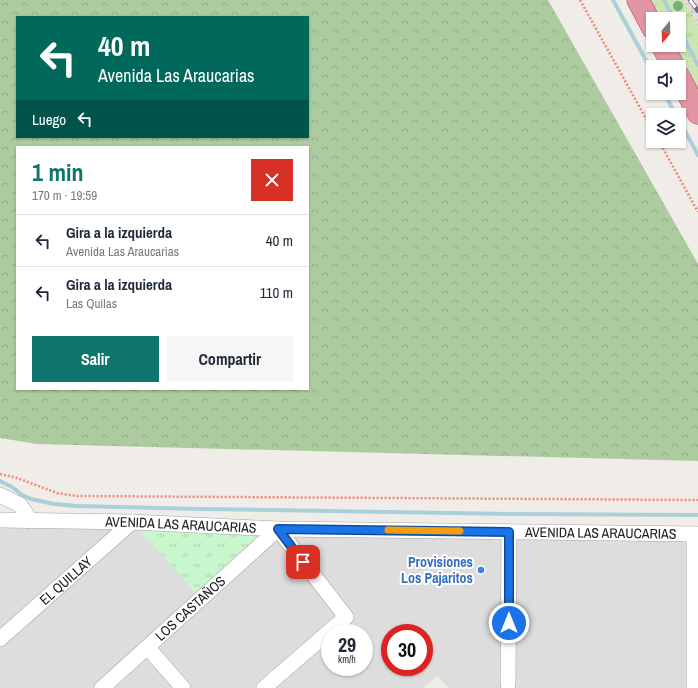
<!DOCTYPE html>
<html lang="es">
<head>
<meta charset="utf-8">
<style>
  body { margin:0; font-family:"Archivo Narrow",sans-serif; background:#f6f6f7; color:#1f2937; height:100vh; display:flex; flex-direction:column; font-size:15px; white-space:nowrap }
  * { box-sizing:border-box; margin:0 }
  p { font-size:13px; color:#747a83 }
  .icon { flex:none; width:22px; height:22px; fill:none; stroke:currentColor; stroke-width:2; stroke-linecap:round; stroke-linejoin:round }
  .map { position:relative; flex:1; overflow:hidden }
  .panel { position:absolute; left:16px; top:146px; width:293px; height:244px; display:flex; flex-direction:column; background:#fff; border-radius:0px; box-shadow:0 1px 3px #0004 }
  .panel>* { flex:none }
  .top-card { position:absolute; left:16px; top:16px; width:293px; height:122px; border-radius:0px; box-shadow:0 1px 3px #0004; background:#00695c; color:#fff; overflow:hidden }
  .needle { width:26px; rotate:199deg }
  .tools { position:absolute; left:646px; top:12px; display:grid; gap:8px }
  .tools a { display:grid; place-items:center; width:40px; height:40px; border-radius:0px; background:#fff; box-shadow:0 1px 3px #0004; font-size:20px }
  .speed { position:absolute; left:321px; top:624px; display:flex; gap:8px; font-size:20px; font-weight:700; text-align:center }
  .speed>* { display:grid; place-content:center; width:52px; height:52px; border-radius:50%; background:#fff; box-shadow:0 1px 3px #0004; line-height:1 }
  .speed small { font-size:10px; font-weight:400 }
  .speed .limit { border:6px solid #d22; background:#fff; color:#111 }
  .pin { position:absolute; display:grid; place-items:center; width:34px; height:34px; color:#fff; margin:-17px; border-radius:8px; box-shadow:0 2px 6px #0006 }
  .me { position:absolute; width:44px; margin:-22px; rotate:0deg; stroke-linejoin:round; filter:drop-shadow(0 0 3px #0008) }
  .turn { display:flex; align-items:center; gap:14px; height:84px; padding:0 16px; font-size:18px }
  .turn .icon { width:52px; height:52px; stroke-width:2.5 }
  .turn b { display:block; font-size:28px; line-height:34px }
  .then { display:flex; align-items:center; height:38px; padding:0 16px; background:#0003; gap:8px; font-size:15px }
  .round { display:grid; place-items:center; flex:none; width:42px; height:42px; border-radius:0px; background:#f6f6f7 }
  .summary { display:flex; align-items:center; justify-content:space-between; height:68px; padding:0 16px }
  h1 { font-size:24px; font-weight:700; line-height:30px; color:#0f766e }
  .action { display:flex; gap:8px; margin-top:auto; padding:8px 16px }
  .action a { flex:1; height:46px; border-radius:0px; background:#0f766e; color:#fff; font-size:16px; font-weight:700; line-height:46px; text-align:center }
  .action a+a { background:#f6f6f7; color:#1f2937 }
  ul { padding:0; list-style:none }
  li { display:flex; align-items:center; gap:12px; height:52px; padding:0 16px; border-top:1px solid #e0e1e3 }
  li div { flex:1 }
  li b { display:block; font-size:15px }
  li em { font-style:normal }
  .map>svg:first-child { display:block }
</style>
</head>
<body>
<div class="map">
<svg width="698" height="688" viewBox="0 0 698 688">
  <defs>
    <pattern id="industrial-grid" width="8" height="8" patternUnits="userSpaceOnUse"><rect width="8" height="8" fill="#e9dae6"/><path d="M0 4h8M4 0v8" fill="none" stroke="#c8bbc5"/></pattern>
    <pattern id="grass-tufts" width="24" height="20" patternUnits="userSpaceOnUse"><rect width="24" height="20" fill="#cae6b1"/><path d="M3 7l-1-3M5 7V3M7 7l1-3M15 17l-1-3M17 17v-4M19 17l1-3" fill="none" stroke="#adc598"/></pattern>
    <pattern id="forest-crowns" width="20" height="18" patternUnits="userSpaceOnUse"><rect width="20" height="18" fill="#accc9f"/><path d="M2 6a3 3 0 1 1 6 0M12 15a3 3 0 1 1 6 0" fill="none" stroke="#94af89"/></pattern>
    <pattern id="park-tufts" width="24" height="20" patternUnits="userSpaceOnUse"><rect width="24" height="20" fill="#c8f6cd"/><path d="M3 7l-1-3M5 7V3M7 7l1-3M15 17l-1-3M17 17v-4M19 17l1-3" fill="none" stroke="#acd3b0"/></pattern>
  </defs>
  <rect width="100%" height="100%" fill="#f0ede8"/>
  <path fill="#dedddd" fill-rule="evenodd" d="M 0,525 L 698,538 L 698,688 L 449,688 L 437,676 L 423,688 L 0,688 ZM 330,633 L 364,633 L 364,667 L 330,667 ZM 390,633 L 424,633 L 424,667 L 390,667 Z"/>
  <path fill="url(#industrial-grid)" d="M 683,0 L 698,0 L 698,24 Z"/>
  <path fill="url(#grass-tufts)" d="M 651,0 L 683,0 L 698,24 L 698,88 L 675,45 L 679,45 L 679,19 L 661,19 Z"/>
  <path fill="url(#forest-crowns)" fill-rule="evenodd" d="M 0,0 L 548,0 L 698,264 L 698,461 L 37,444 L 0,438 ZM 17,17 L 308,17 L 308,137 L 17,137 ZM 17,147 L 308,147 L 308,389 L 17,389 Z"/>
  <path fill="url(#park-tufts)" d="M 139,530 L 265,534 L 198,595 Z"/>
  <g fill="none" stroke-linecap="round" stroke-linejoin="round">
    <path stroke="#abcfda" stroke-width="4" d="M 613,0 L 653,73
      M 664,0 L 674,19
      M 679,29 L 698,65
      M 664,93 L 676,115
      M 679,120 L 698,155
      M 0,481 L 12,487 L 22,495 L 31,499 L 54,504 L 77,506 L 201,509 L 516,514 L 698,515"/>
    <g stroke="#a4a4a4" stroke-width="16">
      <g id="street">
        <path d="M 0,495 L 20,505 L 31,521"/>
        <path id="s1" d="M 0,520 L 132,522 L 278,529 L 698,534"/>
        <path id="s2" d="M 0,639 L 132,522"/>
        <path d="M 148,648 L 183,688"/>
        <path d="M 508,684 L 509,532"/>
        <path id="s3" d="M 102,688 L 278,529 L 346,617 L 264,688"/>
        <path d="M 694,688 L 694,534"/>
      </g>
    </g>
    <g stroke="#cf3366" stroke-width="23">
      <path id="highway" d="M 638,0 L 653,28
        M 662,45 L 674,67
        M 679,77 L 698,113"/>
    </g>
    <path stroke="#f18778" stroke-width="2.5" stroke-dasharray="2 2" stroke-linecap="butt" d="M 580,0 L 653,131
      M 659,141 L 698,212
      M 0,474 L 17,478 L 57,493 L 77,496 L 698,500"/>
    <use href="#street" stroke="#fff" stroke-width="15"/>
    <use href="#highway" stroke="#e195a2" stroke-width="22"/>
    <g stroke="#6e6e6e" stroke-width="4.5">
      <path id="rail" d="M 690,0 L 698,11"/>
    </g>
    <use href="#rail" stroke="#fff" stroke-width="3" stroke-dasharray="9" stroke-linecap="butt"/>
  </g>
  <circle fill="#77ad79" cx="678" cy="6" r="5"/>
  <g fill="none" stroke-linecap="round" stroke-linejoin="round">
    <g stroke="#114b97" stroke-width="10">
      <path id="route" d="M 303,562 L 278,529 L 509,532 L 509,623"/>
    </g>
    <use href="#route" stroke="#1a73e8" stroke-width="7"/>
    <path stroke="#f59e0b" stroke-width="7" d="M 388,530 L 460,531"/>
  </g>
  <circle fill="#3f7fe0" stroke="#fff" stroke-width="1.5" cx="481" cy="570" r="4"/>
  <g text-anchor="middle" stroke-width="4" stroke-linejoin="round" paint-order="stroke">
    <g font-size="14" fill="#202020" stroke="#fff">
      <text dy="5" stroke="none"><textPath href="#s1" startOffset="181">AVENIDA LAS ARAUCARIAS</textPath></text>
      <text dy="5" stroke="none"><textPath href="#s1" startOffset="601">AVENIDA LAS ARAUCARIAS</textPath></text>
      <text dy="5" stroke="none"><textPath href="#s2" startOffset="88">EL QUILLAY</textPath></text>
      <text dy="5" stroke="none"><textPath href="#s3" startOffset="119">LOS CASTAÑOS</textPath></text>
    </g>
    <g font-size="14" font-weight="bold" fill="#366cbe" stroke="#fff" text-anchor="end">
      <text x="473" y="567">Provisiones<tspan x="473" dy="16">Los Pajaritos</tspan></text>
    </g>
  </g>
</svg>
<div class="tools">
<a><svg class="needle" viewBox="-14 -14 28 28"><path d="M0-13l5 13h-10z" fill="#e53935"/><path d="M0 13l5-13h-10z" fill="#747a83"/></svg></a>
<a><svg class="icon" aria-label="sound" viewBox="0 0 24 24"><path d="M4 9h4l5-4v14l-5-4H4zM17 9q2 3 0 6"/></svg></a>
<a><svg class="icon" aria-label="layers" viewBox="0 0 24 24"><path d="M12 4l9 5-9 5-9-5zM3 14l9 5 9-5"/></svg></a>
</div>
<div class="speed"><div>29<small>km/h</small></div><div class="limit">30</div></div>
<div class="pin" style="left:303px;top:562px;background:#d93025"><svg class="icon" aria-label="arrive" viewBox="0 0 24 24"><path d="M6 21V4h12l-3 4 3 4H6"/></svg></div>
<svg class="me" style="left:509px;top:623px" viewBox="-20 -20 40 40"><circle r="17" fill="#1a73e8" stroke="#fff" stroke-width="3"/><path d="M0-11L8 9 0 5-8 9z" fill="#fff"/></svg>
<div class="top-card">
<div class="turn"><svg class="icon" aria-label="left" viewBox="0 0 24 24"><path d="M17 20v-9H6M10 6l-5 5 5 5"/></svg><div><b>40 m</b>Avenida Las Araucarias</div></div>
<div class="then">Luego<svg class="icon" aria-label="left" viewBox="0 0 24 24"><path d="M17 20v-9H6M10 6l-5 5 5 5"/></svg></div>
</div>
<section class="panel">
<div class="summary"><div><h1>1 min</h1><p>170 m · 19:59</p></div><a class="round" style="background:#d93025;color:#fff"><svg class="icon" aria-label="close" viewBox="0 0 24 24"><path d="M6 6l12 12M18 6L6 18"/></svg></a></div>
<ul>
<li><svg class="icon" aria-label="left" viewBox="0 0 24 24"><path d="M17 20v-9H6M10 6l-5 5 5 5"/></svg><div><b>Gira a la izquierda</b><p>Avenida Las Araucarias</p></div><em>40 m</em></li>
<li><svg class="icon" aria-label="left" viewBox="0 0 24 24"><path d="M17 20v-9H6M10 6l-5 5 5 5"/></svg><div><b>Gira a la izquierda</b><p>Las Quilas</p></div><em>110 m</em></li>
</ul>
<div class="action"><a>Salir</a><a>Compartir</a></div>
</section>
</div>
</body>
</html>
